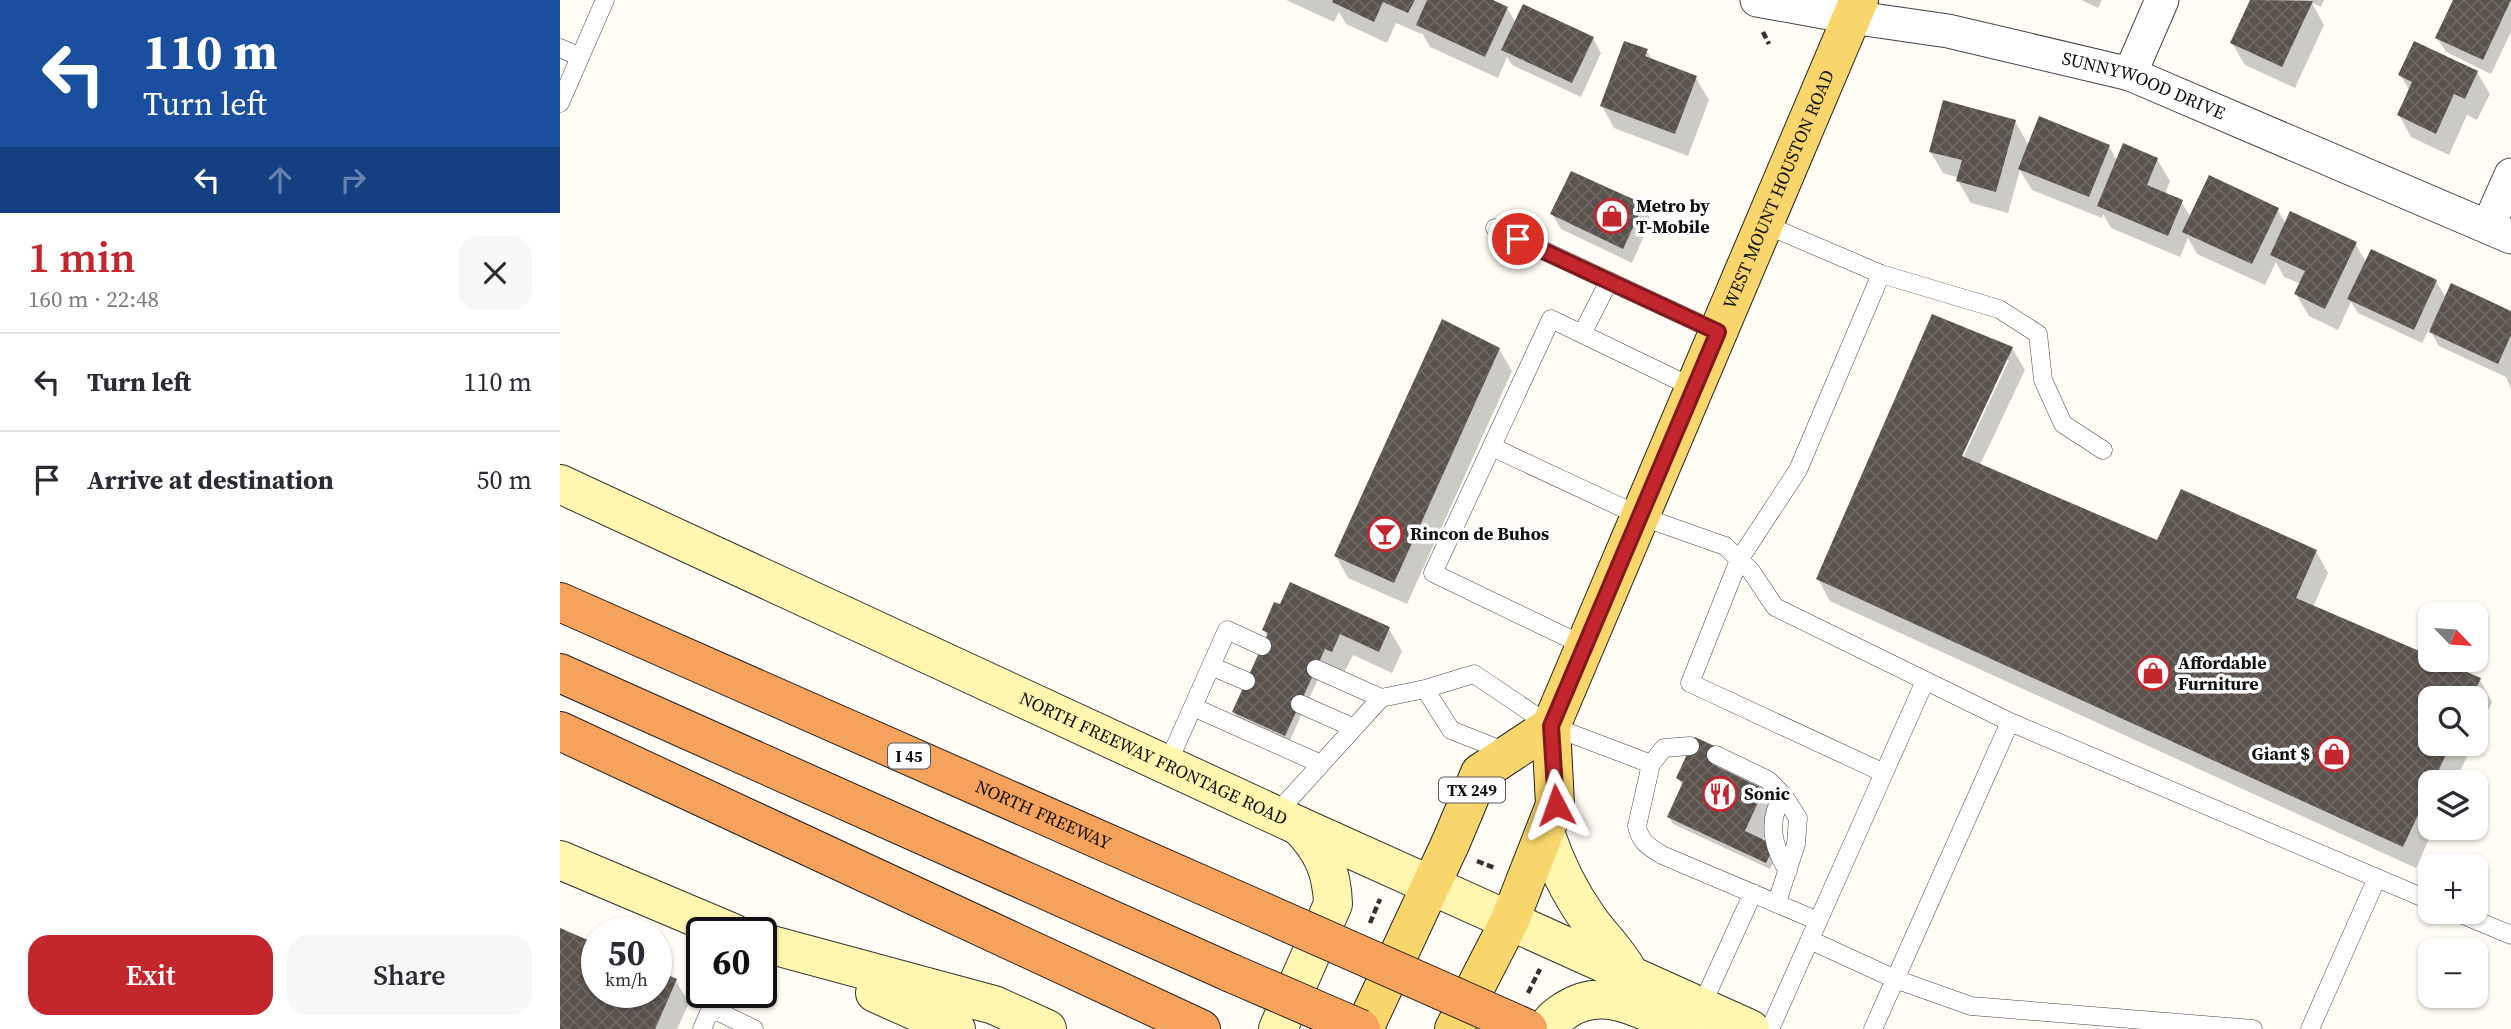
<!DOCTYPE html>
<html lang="en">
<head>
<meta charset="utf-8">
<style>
  body { margin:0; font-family:"Source Serif 4",serif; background:#f7f7f7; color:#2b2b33; height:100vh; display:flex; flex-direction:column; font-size:26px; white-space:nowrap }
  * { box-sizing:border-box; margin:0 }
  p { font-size:23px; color:#7c7c81 }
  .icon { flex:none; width:38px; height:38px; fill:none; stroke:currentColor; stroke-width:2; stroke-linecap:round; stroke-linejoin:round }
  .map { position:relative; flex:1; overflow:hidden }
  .drawer { display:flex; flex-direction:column; background:#fff; width:560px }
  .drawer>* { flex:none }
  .guide { background:#1a4fa0; color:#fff; overflow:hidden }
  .needle { width:46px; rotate:115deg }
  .tools { position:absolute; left:1858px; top:602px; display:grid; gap:14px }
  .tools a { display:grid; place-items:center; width:70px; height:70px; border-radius:14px; background:#fff; box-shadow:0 2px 5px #0004; font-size:35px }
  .speed { position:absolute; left:21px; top:917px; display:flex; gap:14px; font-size:35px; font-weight:700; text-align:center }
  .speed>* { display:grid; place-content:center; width:91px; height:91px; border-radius:50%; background:#fff; box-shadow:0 2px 5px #0004; line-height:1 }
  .speed small { font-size:18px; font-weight:400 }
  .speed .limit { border:4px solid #111; border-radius:10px; background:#fff; color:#111 }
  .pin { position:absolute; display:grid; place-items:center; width:60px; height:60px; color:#fff; margin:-30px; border:4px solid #fff; border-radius:50%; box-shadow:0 2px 7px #0007 }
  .me { position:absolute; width:77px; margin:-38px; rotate:356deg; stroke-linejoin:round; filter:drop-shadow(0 0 5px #0008) }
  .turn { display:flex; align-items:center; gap:24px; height:147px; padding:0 28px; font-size:32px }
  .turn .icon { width:91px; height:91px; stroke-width:2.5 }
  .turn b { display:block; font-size:49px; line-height:60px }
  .lanes { display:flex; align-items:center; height:66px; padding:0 28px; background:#0003; justify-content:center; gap:35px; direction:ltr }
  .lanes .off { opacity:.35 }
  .round { display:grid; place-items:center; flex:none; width:74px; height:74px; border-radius:21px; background:#f7f7f7 }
  .overview { display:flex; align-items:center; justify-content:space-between; height:119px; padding:0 28px }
  h1 { font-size:42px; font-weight:600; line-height:52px; color:#c4262e }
  .button { display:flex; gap:14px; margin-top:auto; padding:14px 28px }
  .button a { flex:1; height:80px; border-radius:21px; background:#c4262e; color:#fff; font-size:28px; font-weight:600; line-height:80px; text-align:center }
  .button a+a { background:#f7f7f7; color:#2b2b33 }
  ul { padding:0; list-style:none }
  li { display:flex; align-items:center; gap:21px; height:98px; padding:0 28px; border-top:2px solid #e1e1e2 }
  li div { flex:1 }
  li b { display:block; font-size:26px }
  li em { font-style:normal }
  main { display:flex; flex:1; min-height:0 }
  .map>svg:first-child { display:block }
</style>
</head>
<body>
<main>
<section class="drawer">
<div class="guide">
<div class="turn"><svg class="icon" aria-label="left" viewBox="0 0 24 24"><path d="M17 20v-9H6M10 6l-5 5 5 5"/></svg><div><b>110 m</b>Turn left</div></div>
<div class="lanes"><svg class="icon" aria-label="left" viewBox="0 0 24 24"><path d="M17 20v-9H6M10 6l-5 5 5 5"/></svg><svg class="icon off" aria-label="ahead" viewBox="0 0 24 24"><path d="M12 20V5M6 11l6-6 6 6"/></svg><svg class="icon off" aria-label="right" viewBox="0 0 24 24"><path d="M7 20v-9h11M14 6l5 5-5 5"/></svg></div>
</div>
<div class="overview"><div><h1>1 min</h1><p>160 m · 22:48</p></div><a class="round"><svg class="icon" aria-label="close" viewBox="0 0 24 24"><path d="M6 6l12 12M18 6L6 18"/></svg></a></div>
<ul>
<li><svg class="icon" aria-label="left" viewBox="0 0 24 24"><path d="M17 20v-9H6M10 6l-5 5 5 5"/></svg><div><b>Turn left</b></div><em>110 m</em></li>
<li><svg class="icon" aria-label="arrive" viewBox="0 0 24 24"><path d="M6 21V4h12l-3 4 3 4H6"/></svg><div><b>Arrive at destination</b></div><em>50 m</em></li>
</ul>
<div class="button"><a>Exit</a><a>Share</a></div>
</section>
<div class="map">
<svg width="1951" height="1029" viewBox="0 0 1951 1029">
  <defs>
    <pattern id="building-cross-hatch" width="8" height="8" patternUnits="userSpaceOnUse" patternTransform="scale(1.75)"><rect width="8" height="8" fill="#5a524d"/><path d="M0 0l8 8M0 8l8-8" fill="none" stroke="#6d6662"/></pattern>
  </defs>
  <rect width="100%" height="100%" fill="#fffdf5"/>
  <path fill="#0003" fill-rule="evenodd" d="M 726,0 L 929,0 L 947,8 L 956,23 L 1033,38 L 1041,53 L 1021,97 L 952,65 L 947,57 L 938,78 L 870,47 L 862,33 L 861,34 L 836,23 L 827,43 L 786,24 L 779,12 L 774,22 Z
    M 1521,0 L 1542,0 L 1538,8 Z
    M 1692,0 L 1764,0 L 1761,7 L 1752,3 L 1764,25 L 1735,88 L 1685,65 L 1672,43 Z
    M 1895,0 L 1951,0 L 1951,32 L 1931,74 L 1886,52 L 1877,38 Z
    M 1086,50 L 1093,61 L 1136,78 L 1149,100 L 1128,156 L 1054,128 L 1042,106 Z
    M 1917,72 L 1930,94 L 1917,120 L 1907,115 L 1889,155 L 1851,137 L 1839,115 L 1850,91 L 1840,75 Z
    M 1455,121 L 1469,146 L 1549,146 L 1557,161 L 1597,159 L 1610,181 L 1605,194 L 1621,201 L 1631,218 L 1717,209 L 1726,224 L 1795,243 L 1806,262 L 1876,281 L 1886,298 L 1951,313 L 1951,389 L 1946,377 L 1879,346 L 1869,329 L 1862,343 L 1798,313 L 1791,302 L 1778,330 L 1749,316 L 1736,294 L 1741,284 L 1724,277 L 1716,262 L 1705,285 L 1637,254 L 1628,238 L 1620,257 L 1551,228 L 1543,214 L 1542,218 L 1472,190 L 1460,170 L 1448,213 L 1411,203 L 1398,181 L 1399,178 L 1383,173 L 1370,151 Z
    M 1083,205 L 1091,220 L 1072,263 L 1001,229 L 992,214 Z
    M 1452,348 L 1465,370 L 1420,465 L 1598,543 L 1756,551 L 1768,573 L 1753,607 L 1920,680 L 1932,702 L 1916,737 L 1916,698 L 1871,698 L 1871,744 L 1913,744 L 1895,782 L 1871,782 L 1871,828 L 1874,828 L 1856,868 L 1270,601 L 1258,579 ZM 1445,360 L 1449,360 L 1400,464 L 1397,463 Z
    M 939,349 L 952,371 L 847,604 L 788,578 L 776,556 Z
    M 721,607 L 829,629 L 842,651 L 832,673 L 793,655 L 784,673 L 765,664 L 729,742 L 678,719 L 674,712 L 708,637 L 704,630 Z
    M 1162,756 L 1156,768 L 1203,790 L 1216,812 L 1202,841 L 1218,853 L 1210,869 L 1113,824 L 1109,817 L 1123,787 L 1118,778 Z
    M 0,930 L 37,992 L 96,992 L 116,981 L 129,1003 L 117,1029 L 0,1029 Z"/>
  <path fill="url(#building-cross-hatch)" d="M 773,0 L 855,0 L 848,13 L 823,2 L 814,22 L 772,2 Z
    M 867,0 L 933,0 L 948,7 L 925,57 L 856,25 Z
    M 1690,0 L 1753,1 L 1722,67 L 1670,43 Z
    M 1893,0 L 1951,0 L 1923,60 L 1875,38 Z
    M 963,4 L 1034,37 L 1012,83 L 941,50 Z
    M 1064,41 L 1088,49 L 1085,56 L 1137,76 L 1115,134 L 1040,106 Z
    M 1854,41 L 1918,71 L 1905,99 L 1894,94 L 1876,134 L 1837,115 L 1852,82 L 1838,75 Z
    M 1383,100 L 1456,120 L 1436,192 L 1396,181 L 1402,160 L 1369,152 Z
    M 1479,116 L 1550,145 L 1529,197 L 1458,169 Z
    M 1563,143 L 1598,158 L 1587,185 L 1623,200 L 1608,236 L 1537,206 Z
    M 1011,171 L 1084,204 L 1063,249 L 990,214 Z
    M 1649,175 L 1719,208 L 1692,264 L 1622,232 Z
    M 1730,211 L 1797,242 L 1765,309 L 1734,294 L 1745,271 L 1710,255 Z
    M 1811,249 L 1877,280 L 1854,330 L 1787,299 Z
    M 1891,283 L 1951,311 L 1951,335 L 1938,364 L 1869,332 Z
    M 1372,314 L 1453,347 L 1402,456 L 1597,540 L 1621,489 L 1757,550 L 1736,598 L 1871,656 L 1871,660 L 1878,660 L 1921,678 L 1912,698 L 1871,698 L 1871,744 L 1891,744 L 1873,782 L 1871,782 L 1871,787 L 1843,847 L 1256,579 Z
    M 882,319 L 940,348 L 834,583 L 774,556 Z
    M 730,582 L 830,627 L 819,652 L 780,634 L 772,652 L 765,649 L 725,736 L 672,712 L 708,633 L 702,630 L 714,602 L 720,604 Z
    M 1135,737 L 1159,748 L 1152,764 L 1204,789 L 1185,831 L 1215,845 L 1206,863 L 1107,817 L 1123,782 L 1116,778 Z
    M 0,928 L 37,944 L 37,992 L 96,992 L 96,970 L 117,979 L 95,1029 L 0,1029 Z"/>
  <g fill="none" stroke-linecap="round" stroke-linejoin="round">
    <g stroke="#444" stroke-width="19">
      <path id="service" d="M 0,48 L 20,57
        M 0,103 L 45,0
        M 1204,224 L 1321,274 L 1238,470 L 1179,560 L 1130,683 L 1324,773 L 1210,1029
        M 935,228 L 1158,332
        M 1321,274 L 1439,309 L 1478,334 L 1483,380 L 1503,424 L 1543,450
        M 1022,334 L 1049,281
        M 932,447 L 1080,516 L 1165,546 L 1191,571 L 1215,607 L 1450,722
        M 1025,646 L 873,573 L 991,319 L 1134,388
        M 651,666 L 686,681
        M 756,669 L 821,698
        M 865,689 L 891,730 L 949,753
        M 740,704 L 794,728
        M 633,707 L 761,764
        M 1156,755 L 1208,780 L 1223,795 L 1238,818 L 1236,844 L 1217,902
        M 1091,764 L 1104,748 L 1130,746
        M 607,765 L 667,630 L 702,646
        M 1324,773 L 1365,681
        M 1223,795 C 1207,821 1212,846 1228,871
        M 715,815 L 821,698 L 865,689 L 914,674 L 991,726 L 1091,764 L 1077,826 C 1080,842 1089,847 1102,855 L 1258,921
        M 1896,912 L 1951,935
        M 1250,940 L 1335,979 L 1411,1006 L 1693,1029
        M 1141,1007 L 1193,893
        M 151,1008 L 194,1029
        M 142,1029 L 158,992
        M 1313,1029 L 1450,722 L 1871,901
        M 1750,1029 L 1817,878"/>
    </g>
    <g stroke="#444" stroke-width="35">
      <g id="minor">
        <path id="s1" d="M 1197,0 L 1291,17 L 1388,31 L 1570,74 L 1951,237"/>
        <path d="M 1570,74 L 1602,0"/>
        <path d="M 1928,227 L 1951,175"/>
      </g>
    </g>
    <g stroke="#333" stroke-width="40">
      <g id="secondary">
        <path id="s2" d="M 0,484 L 739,826 L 1190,1029"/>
        <path d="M 985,832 C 995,862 1008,890 1027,917 C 1039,935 1057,951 1067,970"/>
        <path d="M 0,860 L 173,933"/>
        <path d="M 201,942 L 434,1005 L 487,1029"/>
        <path d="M 315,993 L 396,1029"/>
        <path d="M 718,1029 L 773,904 C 772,871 762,849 739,826"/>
        <path d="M 987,1029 C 992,1019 997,1016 1006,1010 C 1045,984 1086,1012 1124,1029"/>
      </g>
    </g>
    <g stroke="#222" stroke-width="40">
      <g id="primary">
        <path d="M 804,1029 L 891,842 L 920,773 L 991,726"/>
        <path id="s3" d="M 894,1029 L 950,920 L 995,805 L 991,726 L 1299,0"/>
      </g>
    </g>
    <g stroke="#222" stroke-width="40">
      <g id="motorway">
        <path id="s4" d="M 0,602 L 699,910"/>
        <path d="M 0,673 L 671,973"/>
        <path d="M 0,731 L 641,1029"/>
      </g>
    </g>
    <path stroke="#333" stroke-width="4.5" stroke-dasharray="7 3.5" stroke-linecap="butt" d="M 1203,32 L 1209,44
      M 917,861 L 935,868
      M 810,923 L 820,899
      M 968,993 L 980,969"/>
    <use href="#service" stroke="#fff" stroke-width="18"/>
    <use href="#minor" stroke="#fff" stroke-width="33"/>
    <use href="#secondary" stroke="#fff6b0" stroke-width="38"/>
    <use href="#primary" stroke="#f9d66b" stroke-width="38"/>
    <use href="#motorway" stroke="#f5a25d" stroke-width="38"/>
    <g stroke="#222" stroke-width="40" stroke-linecap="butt">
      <path id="motorway-bridge" d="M 699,910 L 968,1029
        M 671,973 L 801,1029"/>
    </g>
    <use href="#motorway-bridge" stroke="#f5a25d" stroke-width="38"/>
  </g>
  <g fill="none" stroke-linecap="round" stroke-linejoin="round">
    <g stroke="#7f191e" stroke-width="18">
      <path id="route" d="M 958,239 L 1158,332 L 991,726 L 996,805"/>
    </g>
    <use href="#route" stroke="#c4262e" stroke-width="12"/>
  </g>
  <defs>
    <g id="shop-ring" transform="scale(1.75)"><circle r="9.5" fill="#fff" stroke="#c4262e" stroke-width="1.5"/><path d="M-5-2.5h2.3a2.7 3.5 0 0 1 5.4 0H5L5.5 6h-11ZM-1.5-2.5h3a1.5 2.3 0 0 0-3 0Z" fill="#c4262e"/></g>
    <g id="bar-ring" transform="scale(1.75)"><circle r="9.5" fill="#fff" stroke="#c4262e" stroke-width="1.5"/><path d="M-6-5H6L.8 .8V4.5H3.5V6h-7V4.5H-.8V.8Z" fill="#c4262e"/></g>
    <g id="restaurant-ring" transform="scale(1.75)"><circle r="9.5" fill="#fff" stroke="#c4262e" stroke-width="1.5"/><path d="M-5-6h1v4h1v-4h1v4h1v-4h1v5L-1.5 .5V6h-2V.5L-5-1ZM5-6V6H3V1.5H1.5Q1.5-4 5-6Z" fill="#c4262e"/></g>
  </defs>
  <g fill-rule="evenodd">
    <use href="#shop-ring" x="1052" y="216"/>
    <use href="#bar-ring" x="825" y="534"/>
    <use href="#shop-ring" x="1593" y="673"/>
    <use href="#shop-ring" x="1774" y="754"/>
    <use href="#restaurant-ring" x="1160" y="794"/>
  </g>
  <g text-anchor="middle" stroke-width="7" stroke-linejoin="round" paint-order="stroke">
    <g fill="#fff" stroke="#585858" stroke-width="2">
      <rect x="328" y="743.5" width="42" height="25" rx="5"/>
      <rect x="879" y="777.5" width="66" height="25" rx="5"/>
    </g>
    <g font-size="16" font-weight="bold" fill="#111">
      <text x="349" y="762">I 45</text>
      <text x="912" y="796">TX 249</text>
    </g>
    <g font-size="18" fill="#111" stroke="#fff">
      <text dy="6" stroke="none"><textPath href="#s1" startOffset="397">SUNNYWOOD DRIVE</textPath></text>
      <text dy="6" stroke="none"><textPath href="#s3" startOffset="908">WEST MOUNT HOUSTON ROAD</textPath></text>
      <text dy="6" stroke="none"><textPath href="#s2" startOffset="654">NORTH FREEWAY FRONTAGE ROAD</textPath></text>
      <text dy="6" stroke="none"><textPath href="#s4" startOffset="528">NORTH FREEWAY</textPath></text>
    </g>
    <g font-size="18" font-weight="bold" fill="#111" stroke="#fff" text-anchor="start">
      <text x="1076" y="212">Metro by<tspan x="1076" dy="21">T-Mobile</tspan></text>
      <text x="850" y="540">Rincon de Buhos</text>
      <text x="1618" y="669">Affordable<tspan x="1618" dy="21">Furniture</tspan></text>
      <text x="1750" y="760" text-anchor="end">Giant $</text>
      <text x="1184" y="800">Sonic</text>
    </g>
  </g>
</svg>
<div class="tools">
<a><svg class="needle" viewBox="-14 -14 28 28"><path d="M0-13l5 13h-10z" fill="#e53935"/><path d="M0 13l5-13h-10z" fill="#7c7c81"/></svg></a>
<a><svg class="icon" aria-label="search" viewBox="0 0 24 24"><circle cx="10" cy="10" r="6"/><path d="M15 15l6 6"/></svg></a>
<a><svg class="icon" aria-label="layers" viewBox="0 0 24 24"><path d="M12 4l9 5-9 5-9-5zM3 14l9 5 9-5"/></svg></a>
<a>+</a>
<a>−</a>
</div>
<div class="speed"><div>50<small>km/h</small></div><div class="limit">60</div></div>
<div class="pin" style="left:958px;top:239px;background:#d93025"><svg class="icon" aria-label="arrive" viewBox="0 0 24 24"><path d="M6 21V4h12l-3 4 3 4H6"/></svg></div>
<svg class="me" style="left:996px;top:805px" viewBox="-20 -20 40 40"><path d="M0-17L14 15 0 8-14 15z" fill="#c4262e" stroke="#fff" stroke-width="4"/></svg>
</div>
</main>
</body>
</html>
